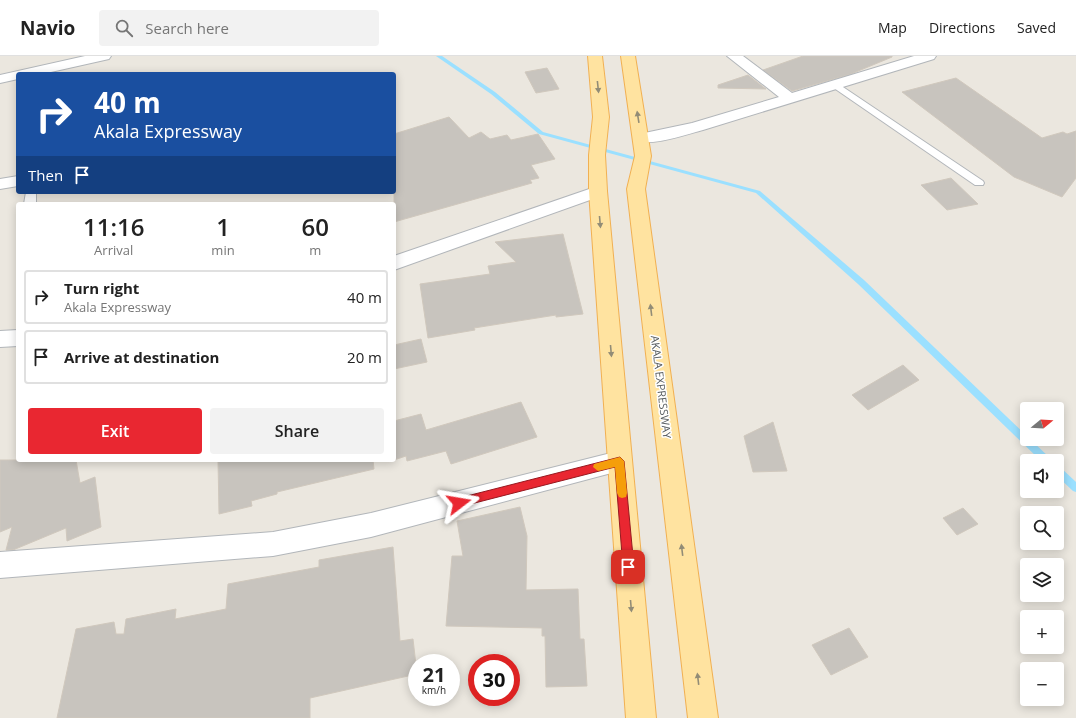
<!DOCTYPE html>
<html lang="en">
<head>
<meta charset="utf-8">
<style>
  body { margin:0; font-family:"Open Sans",sans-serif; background:#f2f2f2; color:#222; height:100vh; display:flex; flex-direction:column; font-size:15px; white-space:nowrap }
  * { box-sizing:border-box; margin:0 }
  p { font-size:13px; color:#767676 }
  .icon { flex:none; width:22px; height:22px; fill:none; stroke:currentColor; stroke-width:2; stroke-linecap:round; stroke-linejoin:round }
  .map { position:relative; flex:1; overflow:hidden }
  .drawer { position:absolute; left:16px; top:146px; width:380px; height:260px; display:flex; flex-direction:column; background:#fff; border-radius:4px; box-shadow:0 2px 10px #0003 }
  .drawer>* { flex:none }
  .banner { position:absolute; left:16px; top:16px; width:380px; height:122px; border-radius:4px; box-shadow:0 2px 10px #0003; background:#1a4fa0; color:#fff; overflow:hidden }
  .needle { width:26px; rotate:72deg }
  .controls { position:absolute; left:1020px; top:346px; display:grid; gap:8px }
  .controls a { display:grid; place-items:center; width:44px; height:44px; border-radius:4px; background:#fff; box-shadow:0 2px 10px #0003; font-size:20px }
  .speed { position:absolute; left:408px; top:598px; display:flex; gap:8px; font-size:20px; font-weight:700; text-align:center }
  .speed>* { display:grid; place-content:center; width:52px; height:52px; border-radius:50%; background:#fff; box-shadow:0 2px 10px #0003; line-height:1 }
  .speed small { font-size:10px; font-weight:400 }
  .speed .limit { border:6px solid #d22; background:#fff; color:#111 }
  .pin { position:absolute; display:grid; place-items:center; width:34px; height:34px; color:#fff; margin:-17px; border-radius:8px; box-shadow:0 2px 6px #0006 }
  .me { position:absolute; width:44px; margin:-22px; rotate:76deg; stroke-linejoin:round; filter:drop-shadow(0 0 3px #0008) }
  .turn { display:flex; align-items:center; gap:14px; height:84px; padding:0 12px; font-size:18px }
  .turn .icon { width:52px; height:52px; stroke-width:2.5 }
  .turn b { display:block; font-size:28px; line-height:34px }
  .then { display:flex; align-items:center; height:38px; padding:0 12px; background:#0003; gap:8px; font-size:15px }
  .eta { display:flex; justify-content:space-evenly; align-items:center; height:68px; text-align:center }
  .eta b { font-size:24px; font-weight:600; line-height:28px }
  .primary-button { display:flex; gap:8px; margin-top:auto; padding:8px 12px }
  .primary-button a { flex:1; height:46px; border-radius:4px; background:#e92731; color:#fff; font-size:16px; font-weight:600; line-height:46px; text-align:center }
  .primary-button a+a { background:#f2f2f2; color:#222 }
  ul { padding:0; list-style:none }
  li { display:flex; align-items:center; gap:12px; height:54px; margin:0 8px 6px; padding:0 4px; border:2px solid #e0e0e0; border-radius:4px }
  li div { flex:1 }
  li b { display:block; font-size:15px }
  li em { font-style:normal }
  header { display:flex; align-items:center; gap:24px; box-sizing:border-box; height:56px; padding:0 20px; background:#fff; border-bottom:1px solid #e0e0e0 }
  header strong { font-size:19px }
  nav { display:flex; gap:22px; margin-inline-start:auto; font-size:14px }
  .search { width:280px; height:36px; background:#f2f2f2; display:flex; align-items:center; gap:10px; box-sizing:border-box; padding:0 14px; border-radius:4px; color:#767676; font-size:15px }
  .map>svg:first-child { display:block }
</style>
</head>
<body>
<header>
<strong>Navio</strong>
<div class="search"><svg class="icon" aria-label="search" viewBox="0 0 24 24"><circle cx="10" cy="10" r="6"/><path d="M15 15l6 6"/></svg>Search here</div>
<nav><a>Map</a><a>Directions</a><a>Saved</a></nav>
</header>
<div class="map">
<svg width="1076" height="662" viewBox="0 0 1076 662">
  <rect width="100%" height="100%" fill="#ebe7df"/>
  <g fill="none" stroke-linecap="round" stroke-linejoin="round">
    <path fill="#9be0ff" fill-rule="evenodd" d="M 436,0 L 442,0 L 495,36 L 543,76 L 760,135 L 864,224 L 1027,380 L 1027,383 L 1030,383 L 1050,402 L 1051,405 L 1041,405 L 858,228 L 756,137 L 539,78 L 491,38 Z
      M 1057,410 L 1060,411 L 1076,426 L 1076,436 L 1073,435 L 1057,420 Z"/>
  </g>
  <path fill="#c8c4be" stroke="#d0c8bd" d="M 803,0 L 892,0 L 892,1 L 851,18 L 792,35 L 763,14 Z
    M 547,12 L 559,33 L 536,37 L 525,16 Z
    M 748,19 L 766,33 L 718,32 L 718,29 Z
    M 956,22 L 1042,82 L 1063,76 L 1067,78 L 1076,75 L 1076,122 L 1062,141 L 1014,121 L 902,36 Z
    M 449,61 L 469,82 L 481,76 L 490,83 L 507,79 L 511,84 L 538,78 L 555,103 L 531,109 L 539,122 L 530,124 L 532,127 L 394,166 L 394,78 Z
    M 951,122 L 978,148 L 947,154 L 921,129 Z
    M 563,178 L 583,258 L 556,261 L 556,259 L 474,272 L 475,274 L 428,282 L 420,228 L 490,218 L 488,210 L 516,206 L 495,186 Z
    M 421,283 L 427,306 L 394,313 L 394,289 Z
    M 903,309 L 919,324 L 868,354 L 852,339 Z
    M 521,346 L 537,381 L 451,408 L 446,395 L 407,405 L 406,400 L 394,404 L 394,365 L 421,358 L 426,374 Z
    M 773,366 L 787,415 L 753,416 L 744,380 Z
    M 0,404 L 76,404 L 80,427 L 95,421 L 101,471 L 67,485 L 66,472 L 13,494 L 6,494 L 12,471 L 0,476 Z
    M 218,404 L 373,404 L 374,413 L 277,436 L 277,438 L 251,445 L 252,450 L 219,458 Z
    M 520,451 L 527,480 L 526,534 L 578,533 L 580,583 L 584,583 L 587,630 L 546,631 L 545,580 L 542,580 L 542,572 L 446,570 L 452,500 L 463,500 L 457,465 Z
    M 963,452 L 978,468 L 957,479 L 943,462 Z
    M 393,491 L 400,585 L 413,583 L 417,618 L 310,642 L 310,662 L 57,662 L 76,573 L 114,566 L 116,578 L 124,578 L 126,563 L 176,553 L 175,563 L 226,553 L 228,528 L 319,511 L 319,504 Z
    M 849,572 L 868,601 L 831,619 L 812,589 Z"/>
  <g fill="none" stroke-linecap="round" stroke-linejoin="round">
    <g stroke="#b2b6ba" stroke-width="2">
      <path id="service" d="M 834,25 L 983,125 L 984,127 L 983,129 L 975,129 L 831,30 L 829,28 Z
        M 26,136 L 36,136 L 36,148 L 24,148 Z"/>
    </g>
    <g stroke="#b2b6ba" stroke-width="2">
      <path id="minor" d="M 85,0 L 111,0 L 109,3 L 42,18 L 18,18 L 18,23 L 0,27 L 0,19 Z
        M 727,0 L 743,0 L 792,37 L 914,0 L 936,0 L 934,3 L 703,74 C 684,79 654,90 635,85 L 633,82 L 635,79 L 692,67 L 779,41 Z
        M 18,120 L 18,130 L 0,133 L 0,123 Z
        M 598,130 L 604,131 L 607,135 L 604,139 L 394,214 L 394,200 Z
        M 18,274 L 18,290 L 0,291 L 0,275 Z
        M 619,395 L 627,398 L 631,405 L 627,412 L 619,415 L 371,481 L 273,500 L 0,522 L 0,496 L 273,476 L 371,457 Z"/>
    </g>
    <g stroke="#f1b052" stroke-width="2">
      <path id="primary" d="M 588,0 L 602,0 L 609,61 L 605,99 L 607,135 L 656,662 L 626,662 L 589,135 L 589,99 L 593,61 Z
        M 621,0 L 635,0 L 651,100 L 645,133 L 718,662 L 688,662 L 627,133 L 635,100 Z"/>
    </g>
    <use href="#service" fill="#fff" fill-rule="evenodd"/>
    <use href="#minor" fill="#fff" fill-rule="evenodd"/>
    <use href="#primary" fill="#ffe3a0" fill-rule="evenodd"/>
  </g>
  <defs><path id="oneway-solid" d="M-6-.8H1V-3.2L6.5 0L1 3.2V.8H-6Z"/></defs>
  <g fill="#928c76">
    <use href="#oneway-solid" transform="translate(598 31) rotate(84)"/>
    <use href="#oneway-solid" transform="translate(638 61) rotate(-99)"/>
    <use href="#oneway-solid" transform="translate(600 166) rotate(85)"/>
    <use href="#oneway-solid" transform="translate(651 254) rotate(-97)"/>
    <use href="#oneway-solid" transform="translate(611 295) rotate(85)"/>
    <use href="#oneway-solid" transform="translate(682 494) rotate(-97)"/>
    <use href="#oneway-solid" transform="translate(631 550) rotate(85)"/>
    <use href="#oneway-solid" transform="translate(698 623) rotate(-97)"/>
  </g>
  <path fill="#e92731" stroke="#971920" d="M 620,401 L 624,405 L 634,511 L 632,515 L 628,516 L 624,515 L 623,511 L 615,411 L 459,451 L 455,450 L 454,447 L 455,443 L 459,442 Z"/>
  <path fill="#f59e0b" d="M 620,401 L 624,405 L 627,437 L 626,441 L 622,442 L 619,441 L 617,437 L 615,411 L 598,415 L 593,411 L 594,408 Z"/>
  <g text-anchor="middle" stroke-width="3" stroke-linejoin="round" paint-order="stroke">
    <g font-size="11" fill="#585d60" stroke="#fff">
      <text transform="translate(661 331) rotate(83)" y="4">AKALA EXPRESSWAY</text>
    </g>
  </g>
</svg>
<div class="controls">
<a><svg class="needle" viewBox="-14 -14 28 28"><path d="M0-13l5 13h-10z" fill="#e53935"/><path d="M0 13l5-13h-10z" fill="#767676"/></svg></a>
<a><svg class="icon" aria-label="sound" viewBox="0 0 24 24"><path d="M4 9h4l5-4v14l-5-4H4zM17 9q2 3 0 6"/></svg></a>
<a><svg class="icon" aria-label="search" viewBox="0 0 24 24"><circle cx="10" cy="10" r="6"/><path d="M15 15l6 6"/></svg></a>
<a><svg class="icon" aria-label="layers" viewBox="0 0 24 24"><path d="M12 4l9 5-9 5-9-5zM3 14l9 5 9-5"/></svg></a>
<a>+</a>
<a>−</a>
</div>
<div class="speed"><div>21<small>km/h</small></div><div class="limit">30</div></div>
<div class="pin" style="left:628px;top:511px;background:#d93025"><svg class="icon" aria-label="arrive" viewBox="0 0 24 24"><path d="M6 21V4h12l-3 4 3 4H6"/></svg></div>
<svg class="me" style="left:459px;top:447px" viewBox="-20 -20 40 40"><path d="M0-17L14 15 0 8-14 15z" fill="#e92731" stroke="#fff" stroke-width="4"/></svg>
<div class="banner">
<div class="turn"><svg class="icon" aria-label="right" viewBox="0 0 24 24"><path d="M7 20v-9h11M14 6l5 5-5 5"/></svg><div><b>40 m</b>Akala Expressway</div></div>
<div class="then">Then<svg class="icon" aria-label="arrive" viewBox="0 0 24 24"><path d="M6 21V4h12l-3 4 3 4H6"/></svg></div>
</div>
<section class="drawer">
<div class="eta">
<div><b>11:16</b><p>Arrival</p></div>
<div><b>1</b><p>min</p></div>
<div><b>60</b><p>m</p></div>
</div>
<ul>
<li><svg class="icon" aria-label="right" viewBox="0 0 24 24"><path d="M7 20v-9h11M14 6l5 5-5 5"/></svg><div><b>Turn right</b><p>Akala Expressway</p></div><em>40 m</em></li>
<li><svg class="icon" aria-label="arrive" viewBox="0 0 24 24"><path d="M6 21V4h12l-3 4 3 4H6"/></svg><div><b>Arrive at destination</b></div><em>20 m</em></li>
</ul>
<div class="primary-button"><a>Exit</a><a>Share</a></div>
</section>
</div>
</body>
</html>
